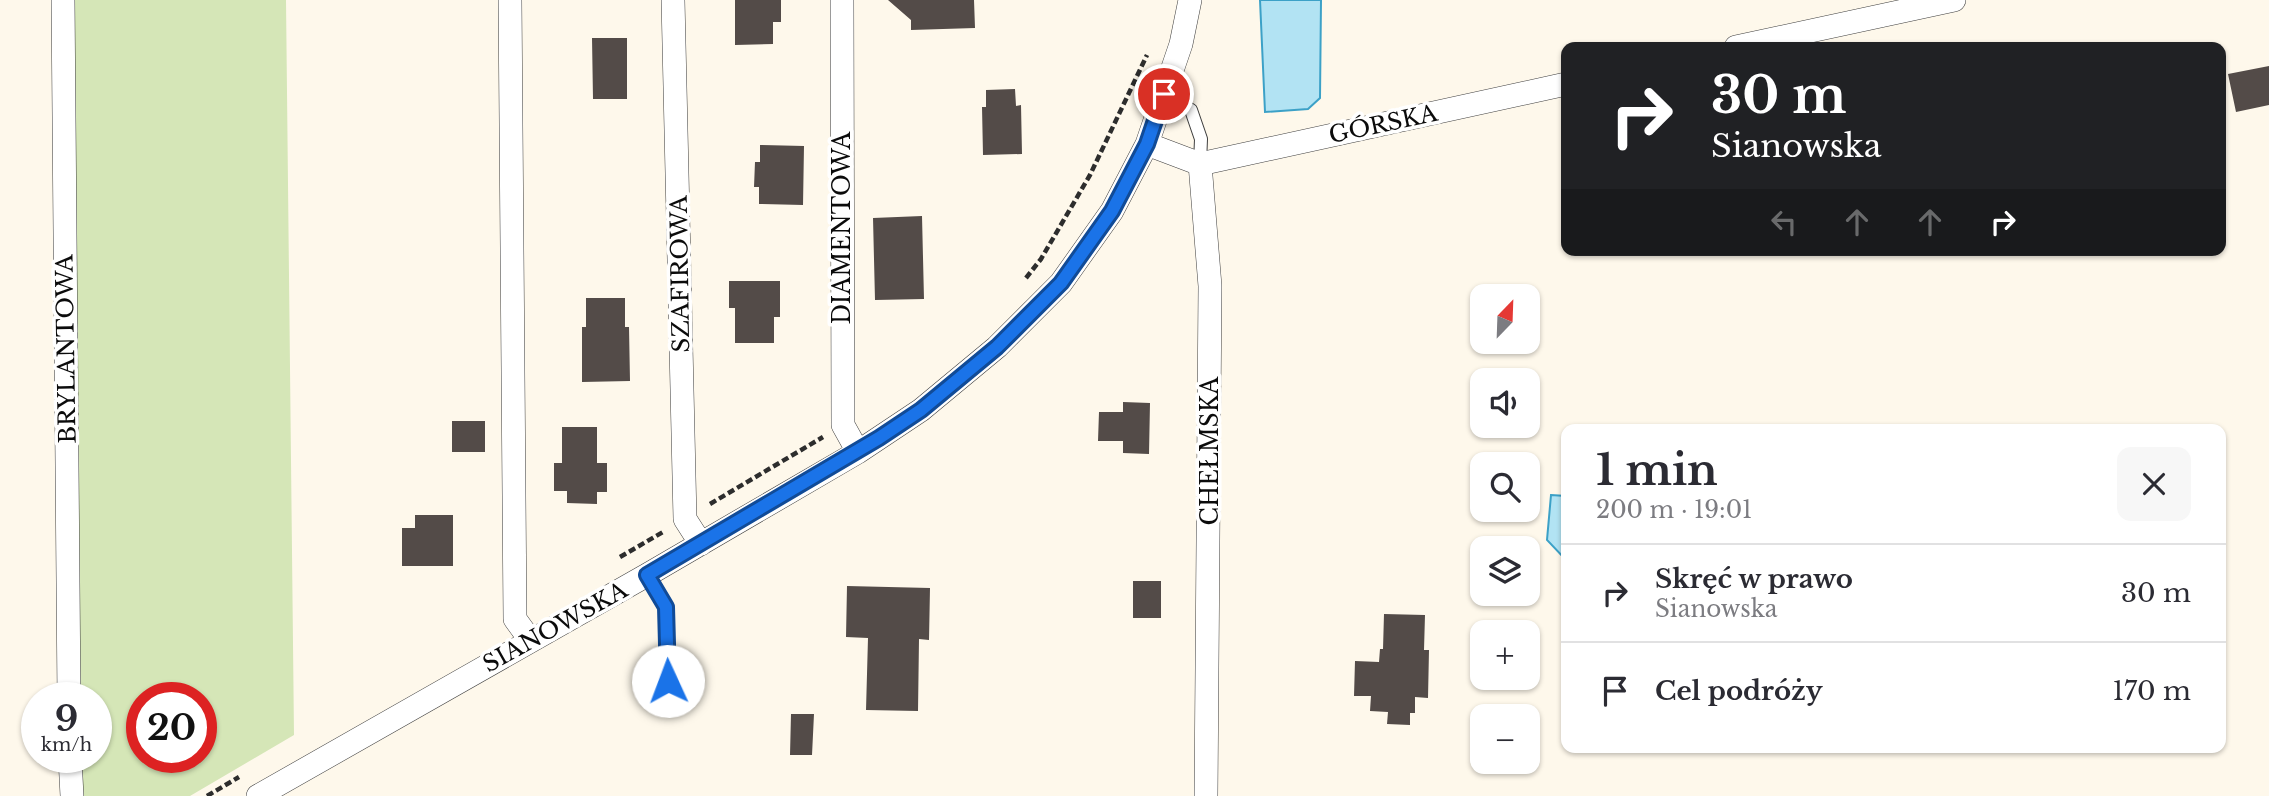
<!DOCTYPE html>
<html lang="pl">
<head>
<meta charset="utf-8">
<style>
  body { margin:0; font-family:"Libre Baskerville",serif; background:#f7f7f7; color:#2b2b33; height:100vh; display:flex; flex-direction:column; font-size:26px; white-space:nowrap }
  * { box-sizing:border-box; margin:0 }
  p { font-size:23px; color:#7c7c81 }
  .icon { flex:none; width:38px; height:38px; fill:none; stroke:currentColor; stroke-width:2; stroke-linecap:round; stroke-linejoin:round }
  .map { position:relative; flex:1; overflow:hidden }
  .details { position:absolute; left:1561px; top:424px; width:665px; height:329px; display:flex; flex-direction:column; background:#fff; border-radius:14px; box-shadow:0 2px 5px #0004 }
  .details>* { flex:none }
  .banner { position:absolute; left:1561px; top:42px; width:665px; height:214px; border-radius:14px; box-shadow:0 2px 5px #0004; background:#202124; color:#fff; overflow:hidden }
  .needle { width:46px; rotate:23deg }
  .controls { position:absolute; left:1470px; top:284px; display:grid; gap:14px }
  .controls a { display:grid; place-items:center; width:70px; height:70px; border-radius:14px; background:#fff; box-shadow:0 2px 5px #0004; font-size:35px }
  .speed { position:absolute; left:21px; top:682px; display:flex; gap:14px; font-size:35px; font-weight:700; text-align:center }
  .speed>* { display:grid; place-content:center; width:91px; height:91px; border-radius:50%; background:#fff; box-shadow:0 2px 5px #0004; line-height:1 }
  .speed small { font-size:18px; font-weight:400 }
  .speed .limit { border:10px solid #d22; background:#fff; color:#111 }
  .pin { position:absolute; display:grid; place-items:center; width:60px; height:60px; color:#fff; margin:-30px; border:4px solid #fff; border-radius:50%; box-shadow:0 2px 7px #0007 }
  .me { position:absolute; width:77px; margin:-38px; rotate:358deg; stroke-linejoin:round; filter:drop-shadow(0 0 5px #0008) }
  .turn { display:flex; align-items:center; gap:24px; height:147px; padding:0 35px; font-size:32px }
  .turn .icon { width:91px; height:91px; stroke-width:2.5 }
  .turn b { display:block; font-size:49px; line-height:60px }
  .lanes { display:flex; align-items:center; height:66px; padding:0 35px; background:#0003; justify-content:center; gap:35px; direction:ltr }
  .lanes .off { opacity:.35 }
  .round { display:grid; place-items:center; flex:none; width:74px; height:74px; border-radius:14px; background:#f7f7f7 }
  .head { display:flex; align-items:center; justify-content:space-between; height:119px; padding:0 35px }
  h1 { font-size:42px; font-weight:700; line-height:52px }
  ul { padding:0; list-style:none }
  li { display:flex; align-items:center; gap:21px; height:98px; padding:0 35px; border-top:2px solid #e1e1e2 }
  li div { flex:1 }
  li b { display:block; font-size:26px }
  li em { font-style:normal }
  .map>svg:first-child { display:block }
</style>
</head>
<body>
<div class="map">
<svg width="2269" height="796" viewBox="0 0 2269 796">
  <rect width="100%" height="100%" fill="#fef8eb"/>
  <path fill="#d5e6b7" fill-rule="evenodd" d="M 67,0 L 286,0 L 294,735 L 190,796 L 77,796 L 77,758 L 96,758 L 96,698 L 76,698 ZM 142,698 L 201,698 L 201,758 L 142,758 Z"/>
  <path fill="#b2e3f3" stroke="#3ca1c7" stroke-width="2" d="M 1260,0 L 1321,0 L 1320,98 L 1308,109 L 1265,112 Z
    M 1551,495 L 1566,496 L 1566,560 L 1547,540 Z"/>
  <path fill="#534b48" d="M 735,0 L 781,0 L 781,22 L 773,22 L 773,44 L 735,45 Z
    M 888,0 L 974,0 L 975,28 L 911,30 L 911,20 Z
    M 592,38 L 627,38 L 627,99 L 593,99 Z
    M 2269,66 L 2269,105 L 2236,112 L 2228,74 Z
    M 1015,89 L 1016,106 L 1021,105 L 1022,154 L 983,155 L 982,107 L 986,107 L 986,90 Z
    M 760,145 L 804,146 L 803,205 L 759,204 L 759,187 L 754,187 L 755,162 L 760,162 Z
    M 922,216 L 924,299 L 875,300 L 873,218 Z
    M 729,281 L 780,281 L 780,317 L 774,317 L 774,343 L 735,343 L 735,308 L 729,308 Z
    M 586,298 L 625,298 L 625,327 L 629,327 L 630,381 L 582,382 L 582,327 L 586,327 Z
    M 1123,402 L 1150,403 L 1149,454 L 1123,453 L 1123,441 L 1098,441 L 1099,412 L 1123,412 Z
    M 452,421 L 485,421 L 485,452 L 452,452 Z
    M 562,427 L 597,427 L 597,463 L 607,463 L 607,492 L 597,492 L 597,504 L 567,503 L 567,491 L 554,491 L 554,463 L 562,463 Z
    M 415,515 L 453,515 L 453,566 L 402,566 L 402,528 L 415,528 Z
    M 1133,581 L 1161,581 L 1161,618 L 1133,618 Z
    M 847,586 L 930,588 L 929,640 L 919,639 L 918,711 L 866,710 L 868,638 L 846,637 Z
    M 1384,614 L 1425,615 L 1424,650 L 1429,650 L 1428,698 L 1415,697 L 1415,713 L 1410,713 L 1410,725 L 1387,724 L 1388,712 L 1370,711 L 1371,696 L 1354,696 L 1355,661 L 1379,662 L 1380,649 L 1383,649 Z
    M 791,714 L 814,714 L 812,755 L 790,755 Z"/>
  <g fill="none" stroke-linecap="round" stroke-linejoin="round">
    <g stroke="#3e3e3e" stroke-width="14">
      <path id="service" d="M 1164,94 L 1191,110 L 1201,139 L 1200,164
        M 647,575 L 666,607 L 669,706"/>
    </g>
    <g stroke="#3e3e3e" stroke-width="24">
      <path id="minor" d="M 63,0 L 69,698
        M 510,0 L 515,619 L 531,641
        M 673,0 L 685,519 L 701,544
        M 842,0 L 843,425 L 858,452
        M 1736,47 L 1954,0
        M 1147,144 L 1200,164 L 1210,286 L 1206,796
        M 1200,164 L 1566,84
        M 70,758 L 72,796
        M 258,796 L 647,575 L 858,452 L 921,410 L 997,347 L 1061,283 L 1112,211 L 1147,144 L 1181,44 L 1190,0"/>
    </g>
    <path stroke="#2d2d2d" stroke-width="4.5" stroke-dasharray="7 3.5" stroke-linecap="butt" d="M 1026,278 L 1041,259 L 1090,175 L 1147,55
      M 710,504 L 823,437
      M 620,557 L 663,532
      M 207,796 L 239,777"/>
    <use href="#service" stroke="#fff" stroke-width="12"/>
    <use href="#minor" stroke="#fff" stroke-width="23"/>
  </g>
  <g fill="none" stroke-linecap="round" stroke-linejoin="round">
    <g stroke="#114b97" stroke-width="18">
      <path id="route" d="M 668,681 L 666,607 L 647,575 L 879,438 L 921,410 L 997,347 L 1061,283 L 1112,211 L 1147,144 L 1164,94"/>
    </g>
    <use href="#route" stroke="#1a73e8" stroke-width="12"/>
  </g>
  <g text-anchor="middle" stroke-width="7" stroke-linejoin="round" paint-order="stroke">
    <g font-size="23" fill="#0b0b0b" stroke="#fff">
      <text transform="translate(1383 124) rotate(-12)" y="8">GÓRSKA</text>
      <text transform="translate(842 228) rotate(-90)" y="8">DIAMENTOWA</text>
      <text transform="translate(680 274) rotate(-91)" y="8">SZAFIROWA</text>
      <text transform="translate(66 349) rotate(-91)" y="8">BRYLANTOWA</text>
      <text transform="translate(1210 451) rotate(-90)" y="8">CHEŁMSKA</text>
      <text transform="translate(555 627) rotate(-29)" y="8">SIANOWSKA</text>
    </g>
  </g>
</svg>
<div class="controls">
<a><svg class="needle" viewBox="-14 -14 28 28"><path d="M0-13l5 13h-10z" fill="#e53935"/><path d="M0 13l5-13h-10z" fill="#7c7c81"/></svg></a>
<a><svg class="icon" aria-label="sound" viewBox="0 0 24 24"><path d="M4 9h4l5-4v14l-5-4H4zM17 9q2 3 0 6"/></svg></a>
<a><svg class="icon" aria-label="search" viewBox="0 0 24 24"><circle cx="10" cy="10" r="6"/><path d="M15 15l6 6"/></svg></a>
<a><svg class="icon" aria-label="layers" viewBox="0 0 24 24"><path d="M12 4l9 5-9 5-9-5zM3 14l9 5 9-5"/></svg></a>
<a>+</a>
<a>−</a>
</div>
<div class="speed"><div>9<small>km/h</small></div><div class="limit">20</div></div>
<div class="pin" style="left:1164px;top:94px;background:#d93025"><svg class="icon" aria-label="arrive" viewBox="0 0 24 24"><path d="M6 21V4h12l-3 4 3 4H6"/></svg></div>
<svg class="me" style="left:668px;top:681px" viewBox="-20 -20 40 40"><circle r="19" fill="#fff"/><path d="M0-13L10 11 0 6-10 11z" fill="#1a73e8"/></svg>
<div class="banner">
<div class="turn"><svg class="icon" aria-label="right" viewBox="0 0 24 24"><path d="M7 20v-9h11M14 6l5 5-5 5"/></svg><div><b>30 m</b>Sianowska</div></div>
<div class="lanes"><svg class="icon off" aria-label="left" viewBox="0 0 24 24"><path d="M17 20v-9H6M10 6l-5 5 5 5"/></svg><svg class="icon off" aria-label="ahead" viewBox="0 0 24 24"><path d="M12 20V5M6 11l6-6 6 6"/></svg><svg class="icon off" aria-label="ahead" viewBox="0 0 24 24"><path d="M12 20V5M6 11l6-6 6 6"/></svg><svg class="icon" aria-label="right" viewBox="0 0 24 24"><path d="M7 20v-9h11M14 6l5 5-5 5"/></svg></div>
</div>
<section class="details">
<div class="head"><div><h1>1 min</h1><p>200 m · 19:01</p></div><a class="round"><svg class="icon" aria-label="close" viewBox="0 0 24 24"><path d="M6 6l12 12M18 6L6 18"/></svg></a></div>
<ul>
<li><svg class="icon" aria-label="right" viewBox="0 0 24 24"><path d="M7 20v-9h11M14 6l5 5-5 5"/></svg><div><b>Skręć w prawo</b><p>Sianowska</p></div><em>30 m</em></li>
<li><svg class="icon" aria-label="arrive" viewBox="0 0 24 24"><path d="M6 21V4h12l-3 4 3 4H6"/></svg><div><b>Cel podróży</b></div><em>170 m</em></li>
</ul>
</section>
</div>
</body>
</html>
